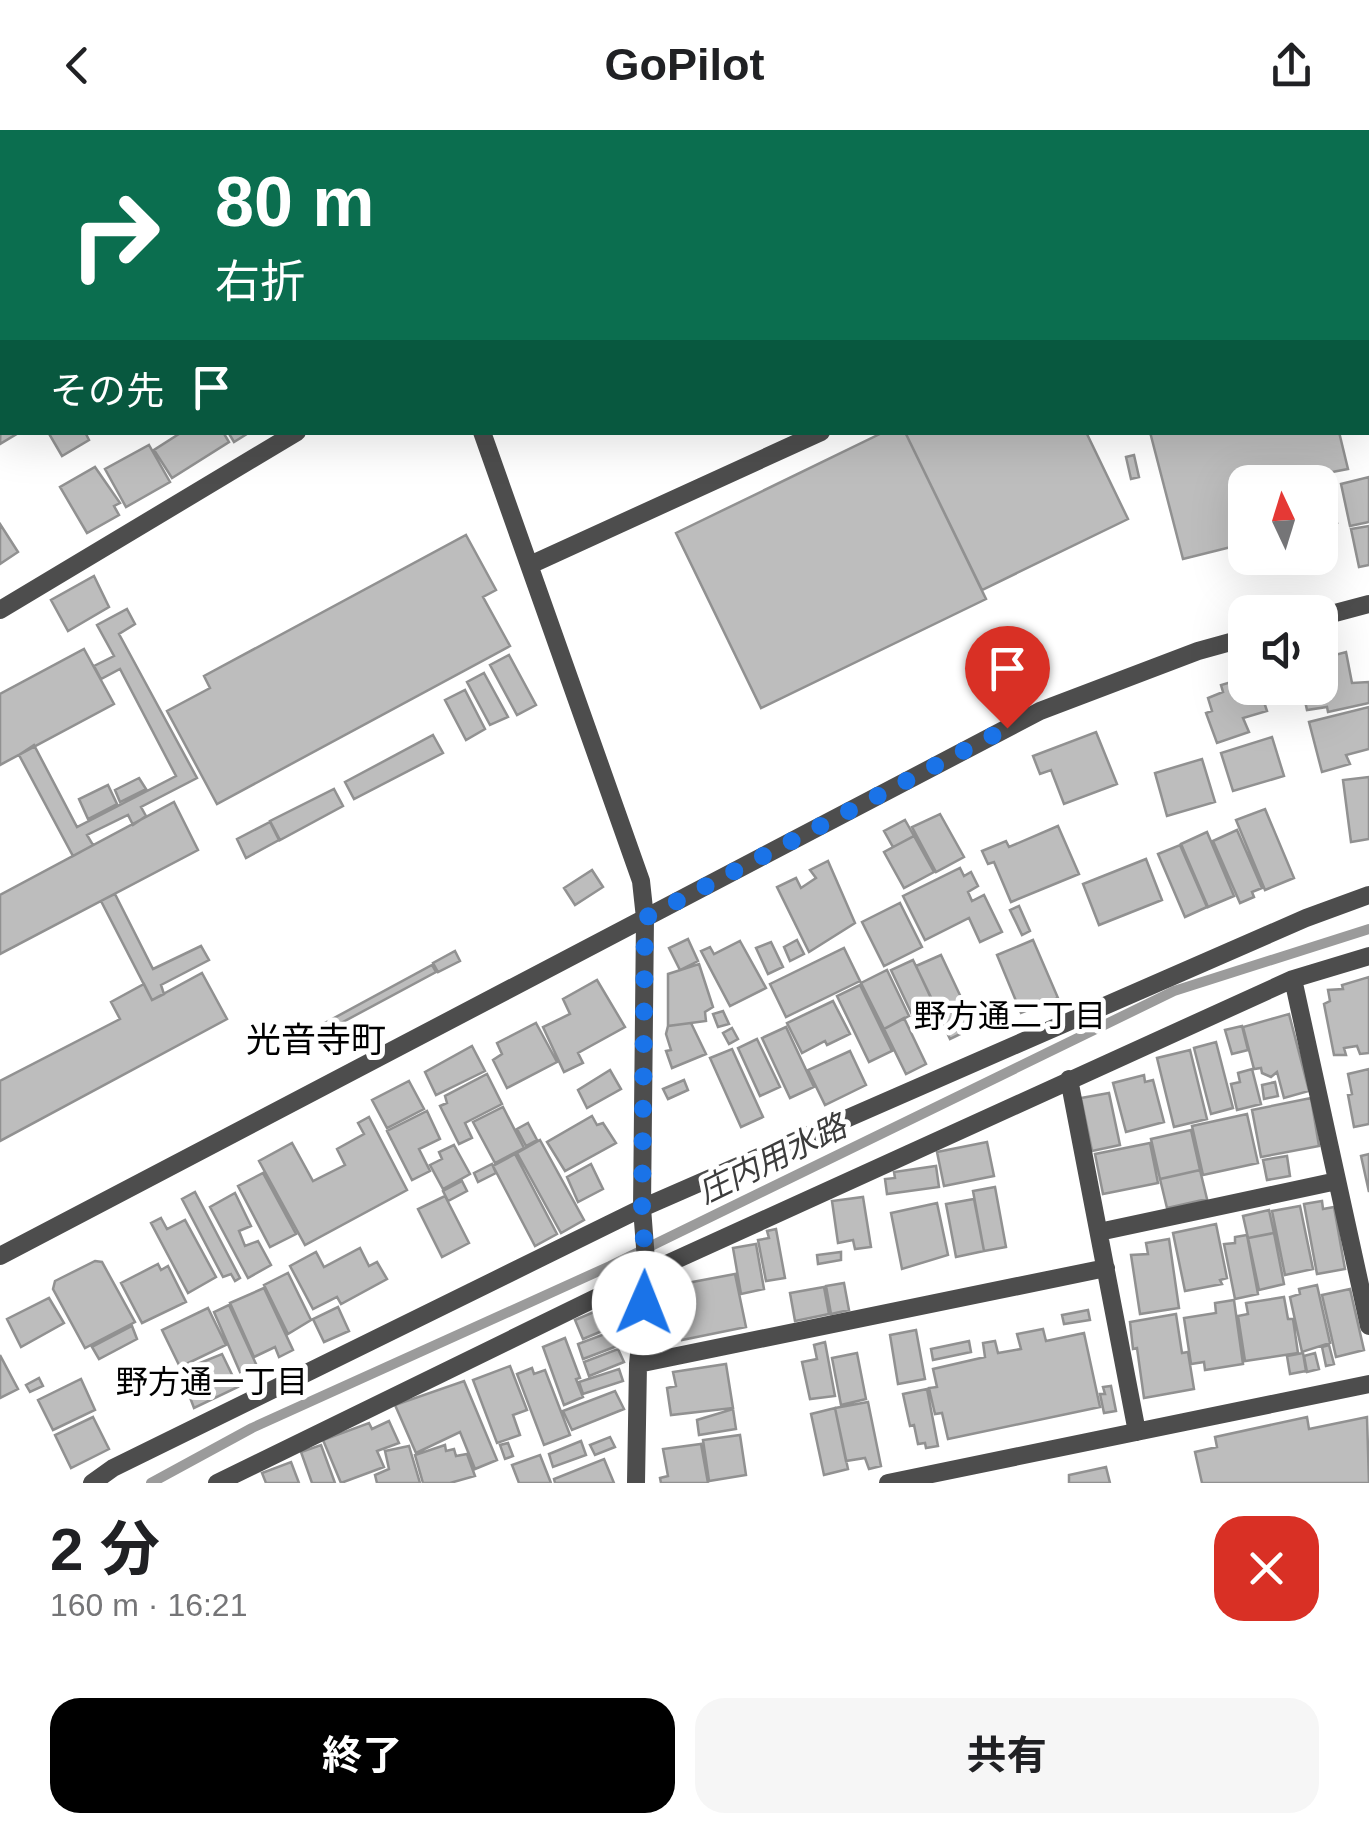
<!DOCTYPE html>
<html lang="ja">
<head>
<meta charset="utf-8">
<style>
  body { margin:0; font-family:Helvetica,"Noto Sans JP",sans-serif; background:#f6f6f6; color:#202124; height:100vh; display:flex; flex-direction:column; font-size:38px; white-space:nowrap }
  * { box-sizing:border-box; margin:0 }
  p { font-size:32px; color:#757577 }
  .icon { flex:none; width:55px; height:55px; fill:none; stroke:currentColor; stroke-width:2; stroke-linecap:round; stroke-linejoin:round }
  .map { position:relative; height:1353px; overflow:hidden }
  .sheet { display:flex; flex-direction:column; background:#fff; flex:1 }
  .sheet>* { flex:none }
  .banner { position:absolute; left:0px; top:0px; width:1370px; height:305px; box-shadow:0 10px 40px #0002; background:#0b6e4f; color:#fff; overflow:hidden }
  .needle { width:65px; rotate:356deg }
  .tools { position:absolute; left:1228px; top:335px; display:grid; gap:20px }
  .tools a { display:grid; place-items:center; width:110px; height:110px; border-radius:20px; background:#fff; box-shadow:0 10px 40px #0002; font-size:50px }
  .pin { position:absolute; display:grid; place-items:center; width:85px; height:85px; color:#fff; margin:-102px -42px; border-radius:50% 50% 50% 0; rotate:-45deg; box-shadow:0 0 10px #0007 }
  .pin .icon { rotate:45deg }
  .me { position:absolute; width:110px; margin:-55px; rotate:1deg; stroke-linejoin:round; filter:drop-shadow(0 0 8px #0008) }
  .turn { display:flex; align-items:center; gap:35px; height:210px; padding:0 50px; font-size:45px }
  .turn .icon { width:130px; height:130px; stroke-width:2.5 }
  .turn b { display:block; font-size:70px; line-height:85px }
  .then { display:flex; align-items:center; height:95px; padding:0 50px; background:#0003; gap:20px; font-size:38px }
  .round { display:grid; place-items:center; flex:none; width:105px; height:105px; border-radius:30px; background:#f6f6f6 }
  .overview { display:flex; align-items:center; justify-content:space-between; height:170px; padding:0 50px }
  h1 { font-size:60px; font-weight:700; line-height:75px }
  .cta { display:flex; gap:20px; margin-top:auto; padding:20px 50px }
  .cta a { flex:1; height:115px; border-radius:30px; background:#000; color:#fff; font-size:40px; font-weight:700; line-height:115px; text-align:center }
  .cta a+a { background:#f6f6f6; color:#202124 }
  header { display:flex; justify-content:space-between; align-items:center; height:130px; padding:0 50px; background:#fff; font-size:45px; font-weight:700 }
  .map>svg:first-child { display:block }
</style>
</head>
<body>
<header><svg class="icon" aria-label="back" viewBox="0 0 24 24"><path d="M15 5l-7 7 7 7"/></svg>GoPilot<svg class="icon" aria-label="share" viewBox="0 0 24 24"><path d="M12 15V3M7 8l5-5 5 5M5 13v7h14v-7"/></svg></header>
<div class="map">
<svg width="1369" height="1353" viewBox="0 0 1369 1353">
  <rect width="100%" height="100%" fill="#fff"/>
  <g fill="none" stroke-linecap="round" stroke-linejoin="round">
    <path stroke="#9b9b9b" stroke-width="10" d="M 151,1353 L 252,1298 L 610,1136 L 1174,861 L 1369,799"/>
  </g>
  <path fill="#bdbdbd" stroke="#919191" stroke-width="2.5" d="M 118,0 L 157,0 L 158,2 L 119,2 Z
    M 157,0 L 199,0 L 200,1 L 159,2 Z
    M 388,0 L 443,0 L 444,2 L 390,2 Z
    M 674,0 L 721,0 L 722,2 L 669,2 Z
    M 857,0 L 909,0 L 910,2 L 857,2 Z
    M 2,260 L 2,302 L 20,302 L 0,314 Z
    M 48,302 L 85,302 L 89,310 L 62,326 Z
    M 182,302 L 223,302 L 229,312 L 172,348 L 154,320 Z
    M 228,302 L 250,302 L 234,312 Z
    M 884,302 L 905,302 L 986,469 L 761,578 L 676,403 Z
    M 905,302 L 1086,302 L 1128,389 L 982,460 Z
    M 1150,302 L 1339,302 L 1348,339 L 1327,343 L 1337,393 L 1320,397 L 1320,352 L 1245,352 L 1245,424 L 1235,427 L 1231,417 L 1183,429 Z
    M 149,315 L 170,352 L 126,377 L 105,339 Z
    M 1134,325 L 1139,347 L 1131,349 L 1126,327 Z
    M 95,337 L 120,373 L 114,376 L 119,385 L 87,403 L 60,357 Z
    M 1369,347 L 1369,392 L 1350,396 L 1341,354 Z
    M 0,394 L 18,422 L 0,434 Z
    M 1369,396 L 1369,435 L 1359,437 L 1351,399 Z
    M 466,405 L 496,460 L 483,467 L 510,516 L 217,674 L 167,581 L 210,558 L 204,546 Z
    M 94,446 L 109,477 L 68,501 L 51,470 Z
    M 127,479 L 135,494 L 119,504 L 197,648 L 141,677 L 146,686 L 133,695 L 128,685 L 87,705 L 93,715 L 73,726 L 19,625 L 34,615 L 77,697 L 176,646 L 120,539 L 101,549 L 94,536 L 114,526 L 97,495 Z
    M 84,519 L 114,574 L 0,635 L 0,564 Z
    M 1346,522 L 1352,553 L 1369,552 L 1369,573 L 1328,582 L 1327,577 L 1307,580 L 1302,558 L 1320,558 L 1320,529 Z
    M 509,525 L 536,575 L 517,585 L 490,535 Z
    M 484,543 L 508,587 L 490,595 L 467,552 Z
    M 1245,548 L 1245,558 L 1271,558 L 1274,566 L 1263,569 L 1267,581 L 1243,588 L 1249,602 L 1217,613 L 1206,583 L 1212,581 L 1208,568 L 1223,562 L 1221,555 Z
    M 465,560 L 485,599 L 466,610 L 445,570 Z
    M 1369,577 L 1369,619 L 1346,625 L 1350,634 L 1322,642 L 1309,592 Z
    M 1096,602 L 1117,654 L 1064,674 L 1051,640 L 1040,644 L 1033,626 Z
    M 433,605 L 443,623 L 354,669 L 345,652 Z
    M 1272,607 L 1284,646 L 1233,661 L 1221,623 Z
    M 1202,629 L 1215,672 L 1167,686 L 1155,643 Z
    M 1369,647 L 1369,709 L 1351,712 L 1343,650 Z
    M 139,648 L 146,659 L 120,672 L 115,660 Z
    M 108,655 L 117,674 L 88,689 L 79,669 Z
    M 334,659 L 343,676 L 280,710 L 270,691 Z
    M 174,672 L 198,720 L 0,824 L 0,765 Z
    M 1265,679 L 1294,748 L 1265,760 L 1236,690 Z
    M 940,684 L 964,727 L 936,742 L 912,697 Z
    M 905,690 L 914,706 L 893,717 L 884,701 Z
    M 270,692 L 279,710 L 246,728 L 237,709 Z
    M 1058,696 L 1079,744 L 1011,772 L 994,732 L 988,734 L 982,721 L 1006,711 L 1009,717 Z
    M 1237,700 L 1262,758 L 1252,762 L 1254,767 L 1240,773 L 1213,711 Z
    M 1207,702 L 1234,766 L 1208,777 L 1181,714 Z
    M 914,706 L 934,742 L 904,758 L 884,722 Z
    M 1180,715 L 1207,777 L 1185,787 L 1158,724 Z
    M 1146,729 L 1162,770 L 1099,795 L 1083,754 Z
    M 828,731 L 855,793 L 809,822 L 777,757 L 796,748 L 801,758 L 816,748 L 810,740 Z
    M 960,738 L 964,746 L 971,742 L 978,756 L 968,762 L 972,771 L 984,765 L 1002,802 L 980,812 L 969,788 L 925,810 L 903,766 Z
    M 592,740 L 603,757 L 575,775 L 564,758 Z
    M 115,764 L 153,839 L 201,816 L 209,830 L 161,855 L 164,864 L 152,870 L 101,771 Z
    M 900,773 L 922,817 L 884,836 L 862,792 Z
    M 1019,776 L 1030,801 L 1022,805 L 1010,780 Z
    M 688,809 L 698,831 L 680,840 L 669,818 Z
    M 797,810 L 804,824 L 790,831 L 784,817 Z
    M 1033,810 L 1058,868 L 1021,883 L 997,825 Z
    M 740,811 L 766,858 L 730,876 L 701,821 L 710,817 L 714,824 Z
    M 771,812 L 783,837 L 768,844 L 756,818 Z
    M 844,818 L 860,851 L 786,887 L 770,854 Z
    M 455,821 L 460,831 L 438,842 L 433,833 Z
    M 941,825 L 975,897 L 950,909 L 916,836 Z
    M 913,830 L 940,886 L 918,897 L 891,840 Z
    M 699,834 L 713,877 L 705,882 L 706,891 L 668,896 L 668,844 Z
    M 432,835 L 436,842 L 289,921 L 286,914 Z
    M 887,840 L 909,886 L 884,899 L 861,853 Z
    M 202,843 L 227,889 L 0,1011 L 0,951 L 120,889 L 111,872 L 144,854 L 152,870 Z
    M 1369,847 L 1369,923 L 1360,924 L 1357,916 L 1344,918 L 1346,925 L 1334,925 L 1324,874 L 1330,871 L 1328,860 L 1343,859 L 1342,855 Z
    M 597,850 L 625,897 L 578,923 L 583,933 L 564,942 L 543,897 L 570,884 L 563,869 Z
    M 860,855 L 892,921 L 869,932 L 837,866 Z
    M 833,871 L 850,904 L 827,915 L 825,911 L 802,923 L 787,893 Z
    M 723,881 L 729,894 L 718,897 L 713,884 Z
    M 1289,884 L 1309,961 L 1284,968 L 1277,942 L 1271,947 L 1262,943 L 1261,938 L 1254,939 L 1243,897 Z
    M 904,888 L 926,934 L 906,944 L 884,899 Z
    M 536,893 L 557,932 L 507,958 L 493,930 L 502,924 L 497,913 Z
    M 691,893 L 706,924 L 672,938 L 666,921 L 671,920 L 666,904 L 668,896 Z
    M 1242,896 L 1248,920 L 1232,924 L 1225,900 Z
    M 786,897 L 814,957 L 790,968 L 762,908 Z
    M 732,898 L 738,909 L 729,914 L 723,903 Z
    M 757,909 L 780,957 L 760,966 L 738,918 Z
    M 1216,912 L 1233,978 L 1211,984 L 1194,918 Z
    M 472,916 L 485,941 L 436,965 L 425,942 Z
    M 732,919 L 763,987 L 741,997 L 710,928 Z
    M 1190,920 L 1207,989 L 1174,997 L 1157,928 Z
    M 850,921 L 866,955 L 825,975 L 808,940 Z
    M 1252,939 L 1261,974 L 1237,980 L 1231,954 L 1240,952 L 1238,943 Z
    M 1369,939 L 1369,994 L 1354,997 L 1348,965 L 1352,964 L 1348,944 Z
    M 610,940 L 621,959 L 587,978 L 578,960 Z
    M 487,944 L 502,974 L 465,993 L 472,1008 L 459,1014 L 440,976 L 447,973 L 445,966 Z
    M 1144,945 L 1145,952 L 1153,950 L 1164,992 L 1126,1002 L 1113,953 Z
    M 684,950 L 688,960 L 668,969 L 663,959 Z
    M 409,951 L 424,979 L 387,998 L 372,970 Z
    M 1275,952 L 1278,966 L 1264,969 L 1262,955 Z
    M 1109,963 L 1120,1015 L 1092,1021 L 1081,968 Z
    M 1311,968 L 1319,1016 L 1261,1027 L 1252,980 Z
    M 503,977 L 524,1018 L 495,1033 L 473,992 Z
    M 427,981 L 440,1009 L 419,1019 L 430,1041 L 412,1050 L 387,1001 Z
    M 1247,984 L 1258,1033 L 1203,1045 L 1192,996 Z
    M 592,986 L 597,995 L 603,993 L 616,1013 L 565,1041 L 547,1012 Z
    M 369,987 L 407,1060 L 305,1115 L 259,1031 L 292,1013 L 313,1051 L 345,1035 L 337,1019 L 364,1004 L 358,993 Z
    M 528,993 L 537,1010 L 526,1016 L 517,999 Z
    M 1191,1000 L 1200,1040 L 1160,1049 L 1151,1009 Z
    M 540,1010 L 584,1090 L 561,1103 L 517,1023 Z
    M 987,1012 L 994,1046 L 944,1056 L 937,1022 Z
    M 1150,1013 L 1158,1053 L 1103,1064 L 1095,1024 Z
    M 454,1015 L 470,1044 L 443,1059 L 430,1035 L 442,1029 L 439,1022 Z
    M 515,1024 L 557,1104 L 535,1116 L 493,1036 Z
    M 1369,1024 L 1369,1062 L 1361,1026 Z
    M 1287,1026 L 1290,1046 L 1267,1050 L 1263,1030 Z
    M 492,1034 L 496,1043 L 478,1052 L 474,1043 Z
    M 591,1034 L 603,1059 L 578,1072 L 567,1047 Z
    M 936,1036 L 939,1057 L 887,1064 L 885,1049 L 895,1048 L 894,1042 Z
    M 1200,1040 L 1207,1069 L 1167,1078 L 1160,1049 Z
    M 263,1043 L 296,1104 L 270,1117 L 238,1056 Z
    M 462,1051 L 467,1061 L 448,1071 L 443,1061 Z
    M 995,1057 L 1006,1117 L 984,1121 L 973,1061 Z
    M 195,1062 L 240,1148 L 235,1151 L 231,1144 L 223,1147 L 182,1069 Z
    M 235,1063 L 251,1096 L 239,1101 L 245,1116 L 258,1111 L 271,1135 L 248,1148 L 210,1077 Z
    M 445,1066 L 469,1113 L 442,1127 L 418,1079 Z
    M 863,1067 L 871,1117 L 855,1119 L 853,1110 L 838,1113 L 832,1071 Z
    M 974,1069 L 984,1121 L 956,1127 L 946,1074 Z
    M 1322,1071 L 1323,1079 L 1334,1077 L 1345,1139 L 1317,1144 L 1304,1074 Z
    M 937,1073 L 948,1125 L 902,1139 L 891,1083 Z
    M 1300,1076 L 1313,1139 L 1285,1145 L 1272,1081 Z
    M 1269,1080 L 1274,1103 L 1248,1108 L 1243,1086 Z
    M 161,1088 L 167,1099 L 185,1090 L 216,1147 L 188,1163 L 151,1093 Z
    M 1216,1094 L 1227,1148 L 1220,1150 L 1222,1154 L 1185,1161 L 1173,1103 Z
    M 776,1099 L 785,1148 L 766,1151 L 758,1110 L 769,1108 L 767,1101 Z
    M 1274,1103 L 1284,1154 L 1259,1160 L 1248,1108 Z
    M 1247,1105 L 1258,1164 L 1235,1169 L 1224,1114 L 1235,1113 L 1235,1107 Z
    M 1169,1109 L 1179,1178 L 1140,1184 L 1131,1125 L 1148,1124 L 1146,1113 Z
    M 756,1114 L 764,1159 L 741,1164 L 733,1118 Z
    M 360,1118 L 369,1136 L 377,1132 L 387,1149 L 341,1174 L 337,1167 L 313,1179 L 290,1136 L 316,1122 L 324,1137 Z
    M 841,1122 L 841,1130 L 818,1134 L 817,1125 Z
    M 95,1131 L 102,1132 L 135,1192 L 85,1218 L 53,1159 L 55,1151 Z
    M 158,1134 L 161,1140 L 168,1136 L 186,1172 L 142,1193 L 121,1153 Z
    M 288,1143 L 311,1190 L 288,1204 L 264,1155 Z
    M 735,1144 L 746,1197 L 682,1210 L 671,1156 Z
    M 844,1153 L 849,1180 L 831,1184 L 826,1156 Z
    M 1317,1155 L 1330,1213 L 1302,1222 L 1290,1167 L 1300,1164 L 1299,1159 Z
    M 824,1157 L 829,1184 L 795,1191 L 790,1163 Z
    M 264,1158 L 293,1220 L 279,1227 L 275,1217 L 254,1227 L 230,1173 Z
    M 1350,1159 L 1364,1220 L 1336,1227 L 1322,1165 Z
    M 1284,1167 L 1288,1189 L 1293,1189 L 1298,1223 L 1245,1231 L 1238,1186 L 1248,1184 L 1246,1173 Z
    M 49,1168 L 64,1193 L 21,1217 L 7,1189 Z
    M 622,1170 L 631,1189 L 583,1209 L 575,1190 Z
    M 1234,1170 L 1243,1234 L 1205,1240 L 1204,1232 L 1191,1234 L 1184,1188 L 1216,1183 L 1215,1173 Z
    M 229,1175 L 256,1234 L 240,1242 L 214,1182 Z
    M 338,1177 L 349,1201 L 324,1212 L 313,1189 Z
    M 208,1178 L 226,1215 L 180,1237 L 162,1200 Z
    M 1088,1180 L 1090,1190 L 1064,1194 L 1062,1185 Z
    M 1176,1184 L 1182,1223 L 1188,1222 L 1194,1259 L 1144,1268 L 1137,1218 L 1133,1219 L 1130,1192 Z
    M 132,1196 L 137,1209 L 99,1229 L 92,1217 Z
    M 618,1199 L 625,1213 L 583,1229 L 578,1214 Z
    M 1043,1199 L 1046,1211 L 1084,1203 L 1100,1277 L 948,1309 L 942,1283 L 935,1284 L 929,1258 L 937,1257 L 933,1239 L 985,1227 L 983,1213 L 995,1211 L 998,1223 L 1021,1219 L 1017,1204 Z
    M 916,1200 L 925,1249 L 898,1254 L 890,1205 Z
    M 565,1208 L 580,1248 L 576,1249 L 583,1267 L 564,1275 L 543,1217 Z
    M 969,1211 L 971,1222 L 933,1230 L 931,1219 Z
    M 825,1212 L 835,1266 L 810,1269 L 802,1232 L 817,1229 L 814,1215 Z
    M 1329,1215 L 1334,1234 L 1326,1236 L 1322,1217 Z
    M 618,1219 L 624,1232 L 589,1246 L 584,1232 Z
    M 857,1223 L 866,1269 L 841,1275 L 832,1228 Z
    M 1303,1223 L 1306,1241 L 1290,1244 L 1287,1226 Z
    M 1315,1223 L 1319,1239 L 1307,1242 L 1304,1226 Z
    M 222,1224 L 238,1257 L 194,1278 L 180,1241 Z
    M 0,1225 L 18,1259 L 0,1268 Z
    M 726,1234 L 733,1278 L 671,1285 L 667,1258 L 676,1256 L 673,1242 Z
    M 510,1236 L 527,1280 L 513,1285 L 520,1305 L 497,1313 L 473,1250 Z
    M 532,1238 L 534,1244 L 545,1240 L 570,1305 L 544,1315 L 517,1244 Z
    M 619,1239 L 623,1251 L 583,1264 L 579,1252 Z
    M 39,1248 L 43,1256 L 30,1262 L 26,1255 Z
    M 81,1249 L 95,1280 L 53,1300 L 38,1270 Z
    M 464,1251 L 497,1330 L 475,1339 L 460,1302 L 416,1323 L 395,1275 Z
    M 1111,1256 L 1116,1281 L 1104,1283 L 1100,1264 L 1105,1264 L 1103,1257 Z
    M 927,1259 L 938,1316 L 926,1318 L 925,1313 L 918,1314 L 914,1295 L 910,1296 L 903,1264 Z
    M 615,1261 L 624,1279 L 572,1300 L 563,1281 Z
    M 868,1272 L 881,1336 L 869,1339 L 865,1328 L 846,1331 L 835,1278 Z
    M 835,1278 L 848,1339 L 824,1345 L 811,1284 Z
    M 733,1279 L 736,1299 L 699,1305 L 697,1290 Z
    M 93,1287 L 109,1319 L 71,1338 L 55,1305 Z
    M 1307,1287 L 1309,1299 L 1367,1287 L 1369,1353 L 1202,1353 L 1195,1322 L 1217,1317 L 1215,1307 Z
    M 389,1291 L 399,1313 L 377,1321 L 384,1337 L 341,1353 L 323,1310 L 369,1293 L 372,1299 Z
    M 740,1305 L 746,1345 L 709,1351 L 703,1310 Z
    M 610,1307 L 615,1317 L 595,1325 L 590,1315 Z
    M 581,1311 L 586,1325 L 553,1337 L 549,1324 Z
    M 508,1313 L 513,1326 L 505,1329 L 500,1315 Z
    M 701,1314 L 708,1353 L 661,1353 L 660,1348 L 668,1346 L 663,1319 Z
    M 321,1315 L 335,1353 L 312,1353 L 301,1322 Z
    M 445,1315 L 446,1321 L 454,1319 L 456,1326 L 467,1324 L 475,1346 L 450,1353 L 423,1353 L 415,1325 Z
    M 409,1316 L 420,1353 L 377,1353 L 375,1345 L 389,1339 L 385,1321 Z
    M 540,1325 L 551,1353 L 519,1353 L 512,1335 Z
    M 604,1329 L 614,1353 L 555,1353 L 554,1349 Z
    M 291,1332 L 299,1353 L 266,1353 L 262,1343 Z
    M 1106,1337 L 1110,1353 L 1069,1353 L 1069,1345 Z"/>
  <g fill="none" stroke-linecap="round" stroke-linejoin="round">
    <path stroke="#4d4d4d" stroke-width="18" d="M 367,0 L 368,2
      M 311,2 L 315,0
      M 830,2 L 835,0
      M 1368,18 L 1369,18
      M 0,176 L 2,175
      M 482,302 L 641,751 L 645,788 L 642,1078 L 647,1143 L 638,1234 L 636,1353
      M 530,435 L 821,302
      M 0,480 L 297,302
      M 1320,487 L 1369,474
      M 1293,849 L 1369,1196
      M 1069,949 L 1137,1302
      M 1099,1102 L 1337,1051
      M 0,1126 L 1040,581 L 1198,521 L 1245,508
      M 638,1234 L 1106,1138
      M 92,1353 L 113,1338 L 642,1078 L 1306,788 L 1369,765
      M 217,1353 L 647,1143 L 1293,849 L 1369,826
      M 888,1353 L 1369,1254"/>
  </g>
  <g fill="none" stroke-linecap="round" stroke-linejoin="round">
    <path stroke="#1a73e8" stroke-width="18" stroke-dasharray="0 32.4" d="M 644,1173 L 646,1143 L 642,1078 L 645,788 L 1007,598"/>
  </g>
  <g text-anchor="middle" stroke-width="10" stroke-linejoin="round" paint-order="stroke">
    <g font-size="32" fill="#000" stroke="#fff">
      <text x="1010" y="897">野方通二丁目</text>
      <text x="212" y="1263">野方通一丁目</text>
    </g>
    <g font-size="32" font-style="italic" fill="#3c3c3c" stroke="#fff">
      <text transform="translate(772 1029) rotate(-26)" y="11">庄内用水路</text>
    </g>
    <g font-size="35" fill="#000" stroke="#fff">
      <text x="316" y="922">光音寺町</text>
    </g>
  </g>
</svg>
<div class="tools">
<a><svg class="needle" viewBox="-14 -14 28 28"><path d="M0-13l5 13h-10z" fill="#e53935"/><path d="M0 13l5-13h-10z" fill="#757577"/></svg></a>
<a><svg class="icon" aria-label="sound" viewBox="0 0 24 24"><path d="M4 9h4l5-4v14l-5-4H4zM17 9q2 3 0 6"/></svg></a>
</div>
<div class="pin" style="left:1007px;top:598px;background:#d93025"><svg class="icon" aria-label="arrive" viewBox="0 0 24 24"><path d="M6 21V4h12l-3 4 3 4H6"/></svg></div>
<svg class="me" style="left:644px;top:1173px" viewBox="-20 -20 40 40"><circle r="19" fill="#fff"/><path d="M0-13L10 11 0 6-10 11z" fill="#1a73e8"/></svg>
<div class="banner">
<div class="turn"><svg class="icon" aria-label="right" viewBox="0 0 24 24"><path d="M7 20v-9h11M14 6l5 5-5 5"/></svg><div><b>80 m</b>右折</div></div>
<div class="then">その先<svg class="icon" aria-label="arrive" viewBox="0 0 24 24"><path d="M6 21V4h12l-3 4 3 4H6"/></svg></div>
</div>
</div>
<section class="sheet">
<div class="overview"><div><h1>2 分</h1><p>160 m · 16:21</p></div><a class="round" style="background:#d93025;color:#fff"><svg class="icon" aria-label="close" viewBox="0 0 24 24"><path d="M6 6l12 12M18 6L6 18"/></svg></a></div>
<div class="cta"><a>終了</a><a>共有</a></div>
</section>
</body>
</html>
